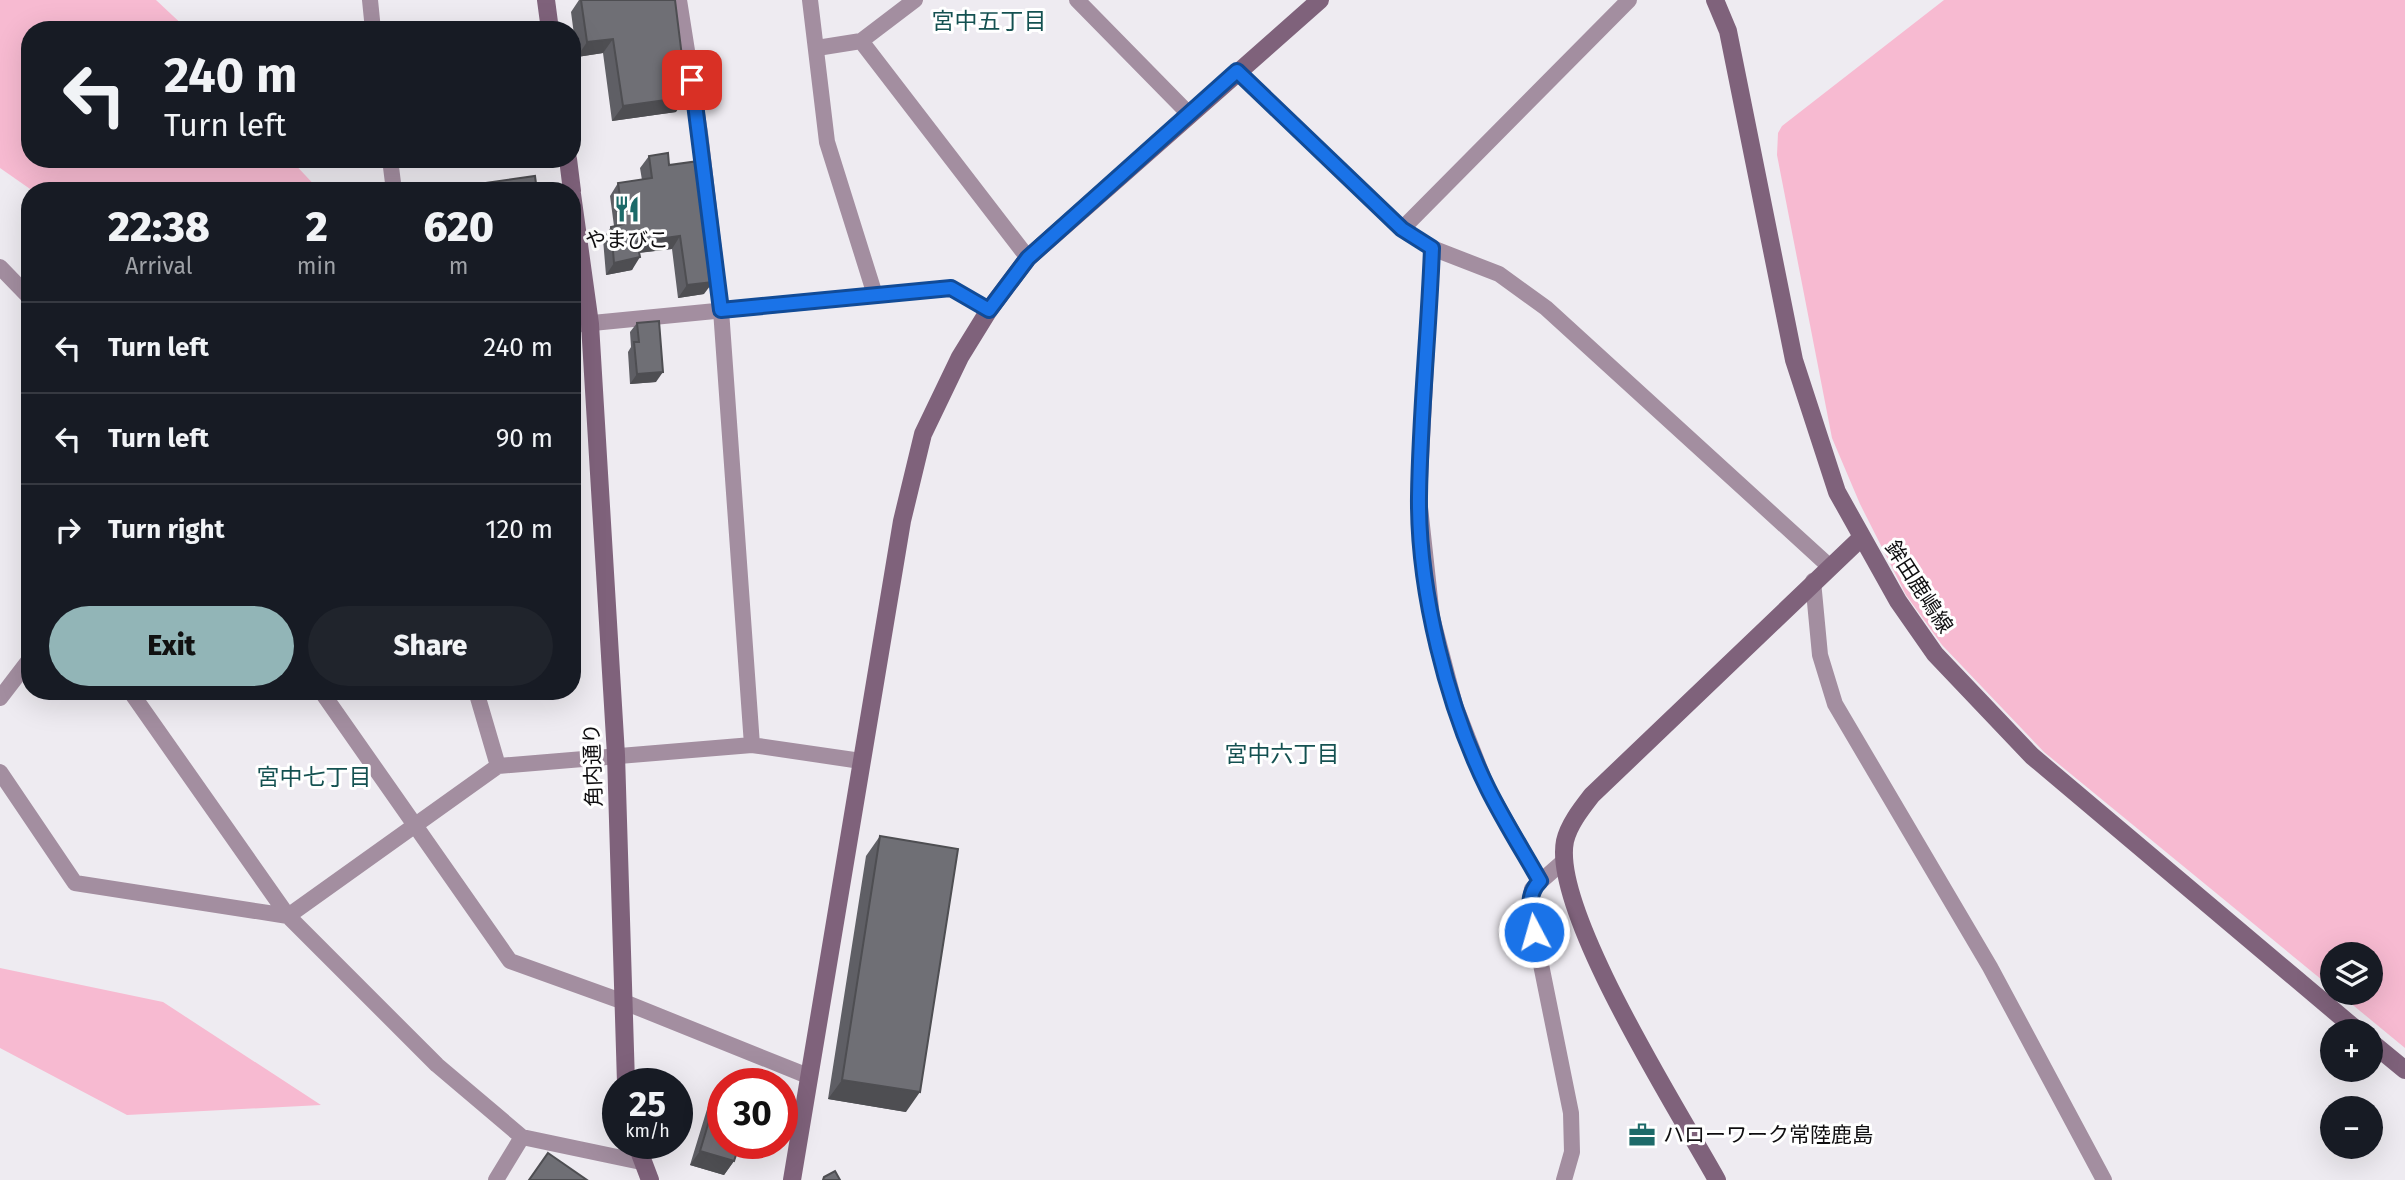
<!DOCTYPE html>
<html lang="en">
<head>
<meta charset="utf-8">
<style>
  body { margin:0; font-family:"Fira Sans","Noto Sans JP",sans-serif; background:#20242c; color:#f1f3f6; height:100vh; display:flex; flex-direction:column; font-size:26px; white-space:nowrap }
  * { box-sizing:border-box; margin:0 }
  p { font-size:23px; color:#9ea1a6 }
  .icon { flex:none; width:38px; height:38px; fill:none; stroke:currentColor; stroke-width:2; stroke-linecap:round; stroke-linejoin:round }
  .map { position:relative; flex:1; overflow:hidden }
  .drawer { position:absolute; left:21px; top:182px; width:560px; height:518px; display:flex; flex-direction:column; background:#171b24; border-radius:28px; box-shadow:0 7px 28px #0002 }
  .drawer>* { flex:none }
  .top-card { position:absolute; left:21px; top:21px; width:560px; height:147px; border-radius:28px; box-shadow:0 7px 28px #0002; background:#171b24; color:#f1f3f6; overflow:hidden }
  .buttons { position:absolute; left:2320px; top:942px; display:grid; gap:14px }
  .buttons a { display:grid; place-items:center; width:63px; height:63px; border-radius:50%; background:#171b24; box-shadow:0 7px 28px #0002; font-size:35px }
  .speed { position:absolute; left:602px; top:1068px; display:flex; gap:14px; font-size:35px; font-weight:700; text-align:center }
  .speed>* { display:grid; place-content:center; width:91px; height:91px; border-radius:50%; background:#171b24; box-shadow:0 7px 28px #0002; line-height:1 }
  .speed small { font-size:18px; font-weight:400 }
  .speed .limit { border:10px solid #d22; background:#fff; color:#111 }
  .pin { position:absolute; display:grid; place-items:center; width:60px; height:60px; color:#fff; margin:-30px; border-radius:14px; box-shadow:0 4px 10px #0006 }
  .me { position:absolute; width:77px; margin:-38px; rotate:354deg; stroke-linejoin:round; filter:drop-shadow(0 0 5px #0008) }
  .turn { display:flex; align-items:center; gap:24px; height:147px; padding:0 28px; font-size:32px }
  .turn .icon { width:91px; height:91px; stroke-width:2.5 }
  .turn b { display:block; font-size:49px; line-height:60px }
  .eta { display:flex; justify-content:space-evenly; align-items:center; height:119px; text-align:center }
  .eta b { font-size:42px; font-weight:800; line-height:49px }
  .button { display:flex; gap:14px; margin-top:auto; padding:14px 28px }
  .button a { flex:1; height:80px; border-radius:42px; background:#92b5b7; color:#111; font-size:28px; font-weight:800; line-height:80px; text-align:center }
  .button a+a { background:#20242c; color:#f1f3f6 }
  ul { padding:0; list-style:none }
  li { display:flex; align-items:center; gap:21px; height:91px; padding:0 28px; border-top:2px solid #363941 }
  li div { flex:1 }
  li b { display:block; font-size:26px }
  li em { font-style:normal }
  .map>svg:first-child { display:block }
</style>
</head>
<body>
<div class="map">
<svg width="2405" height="1180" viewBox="0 0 2405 1180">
  <rect width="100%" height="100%" fill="#eeebf1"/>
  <path fill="#f7bad1" d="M 0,0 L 156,0 L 188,30 L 30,30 L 30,159 L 290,159 L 320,191 L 33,191 L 0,168 Z
    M 1944,0 L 2405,0 L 2405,1048 L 2337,992 L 2371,992 L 2371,954 L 2333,954 L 2333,989 L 2044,752 L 1942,645 L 1906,595 L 1860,504 L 1832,438 L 1777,155 L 1778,133 L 1782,126 Z
    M 0,968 L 163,1002 L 321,1105 L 127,1115 L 0,1048 Z"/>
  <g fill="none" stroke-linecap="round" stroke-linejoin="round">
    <path stroke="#a38ea0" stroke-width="16" d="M 370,0 L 373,30
      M 679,0 L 700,133 L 721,310 L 752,745
      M 810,0 L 827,142 L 875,295
      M 1077,0 L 1190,115
      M 1629,0 L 1402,229 L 1432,248 L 1499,274 L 1546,308 L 1829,566
      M 861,41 L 1028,258
      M 817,48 L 861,41 L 915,0
      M 1237,71 L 1402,229
      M 390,159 L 394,191
      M 1432,248 L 1419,498 L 1432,617 L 1455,705 L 1487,787 L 1540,881
      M 0,267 L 30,298
      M 572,325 L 951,288 L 989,310
      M 1813,581 L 1820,655 L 1835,704 L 1990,967 L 2104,1180
      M 130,691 L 288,916 L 437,1065 L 522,1137 L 641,1162
      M 321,691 L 510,961 L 624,1002 L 808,1076
      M 476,691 L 498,766
      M 0,698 L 30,659
      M 0,772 L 75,883 L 288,916 L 498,766 L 752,745 L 861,761
      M 496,1180 L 522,1137
      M 1564,1180 L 1572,1152 L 1571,1113 L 1529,905 L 1532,889 L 1565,860"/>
    <path stroke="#7f627b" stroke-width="18" d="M 546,0 L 550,30
      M 1715,0 L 1728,31 L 1794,360 L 1837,492 L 1898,601 L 1935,654 L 2032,756 L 2358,1031
      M 568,159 L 572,191
      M 572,194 L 590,324 L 616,755 L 626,1083
      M 2371,1042 L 2405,1070
      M 636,1143 L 650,1180
      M 792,1180 L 902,521 L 923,434 L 960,357 L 989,310 L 1028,258 L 1320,0
      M 1717,1180 C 1680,1113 1551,911 1565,841 C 1569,824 1582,808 1592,795 L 1861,538"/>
  </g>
  <path fill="#5f5f65" d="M 579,0 L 675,0 L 676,112 L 612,121 L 603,53 L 577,57 L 571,12 Z
    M 649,156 L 669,165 L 704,294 L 678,298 L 672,249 L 639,253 L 632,270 L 606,275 L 603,239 L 611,227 L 614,226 L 610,196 L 618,183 L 642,180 L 640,168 Z
    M 513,159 L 542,159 L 541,161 L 514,165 Z
    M 637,323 L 656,382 L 630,384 L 628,352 L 631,347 L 630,332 Z
    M 880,836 L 906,1112 L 828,1099 L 866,856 Z
    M 718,1091 L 734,1161 L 724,1175 L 690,1165 L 708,1106 Z"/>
  <path fill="#4e4e52" d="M 613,39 L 603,53 L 577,57 L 587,42 Z
    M 687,97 L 676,112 L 612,121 L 623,106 Z
    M 518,159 L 542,159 L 541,161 L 514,165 Z
    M 680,236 L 672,249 L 628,254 L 637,242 Z
    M 640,257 L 632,270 L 606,275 L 614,263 Z
    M 713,282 L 704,294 L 678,298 L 687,285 Z
    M 663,372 L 656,382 L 630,384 L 637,374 Z
    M 842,1080 L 920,1092 L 906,1112 L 828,1099 Z
    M 700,1151 L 734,1161 L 724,1175 L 690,1165 Z"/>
  <path fill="#6f6f75" stroke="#4e4e52" stroke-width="2" d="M 581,0 L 675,0 L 687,97 L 623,106 L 613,39 L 587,42 Z
    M 668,153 L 669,165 L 699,161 L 713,282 L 687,285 L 680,236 L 637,242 L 640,257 L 614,263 L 611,227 L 624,224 L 618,183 L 652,178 L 649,156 Z
    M 535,176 L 537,191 L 465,191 L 464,186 Z
    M 659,321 L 663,372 L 637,374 L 634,342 L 639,342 L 637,323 Z
    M 880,836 L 958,849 L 920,1092 L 842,1080 Z
    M 718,1091 L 723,1093 L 723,1143 L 740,1143 L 734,1161 L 700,1151 Z
    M 548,1153 L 587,1180 L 529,1180 Z
    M 835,1171 L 840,1180 L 823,1180 L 824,1177 Z"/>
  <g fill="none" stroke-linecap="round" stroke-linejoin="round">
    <g stroke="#114b97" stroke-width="18">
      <path id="route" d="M 692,80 L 721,310 L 951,288 L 989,310 L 1028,258 L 1237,71 L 1402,229 L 1432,248 C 1429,331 1420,414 1419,497 C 1418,590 1447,706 1488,789 C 1504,821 1523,851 1540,881 C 1525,896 1531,913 1534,932"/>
    </g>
    <use href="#route" stroke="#1a73e8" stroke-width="12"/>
  </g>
  <defs>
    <g id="restaurant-bare" transform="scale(2.1)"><path d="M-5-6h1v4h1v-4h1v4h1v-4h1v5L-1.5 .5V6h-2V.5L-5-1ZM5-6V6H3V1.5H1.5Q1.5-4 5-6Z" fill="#1d6a69" stroke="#fff" stroke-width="2.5" paint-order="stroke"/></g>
    <g id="office-bare" transform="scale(2.1)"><path d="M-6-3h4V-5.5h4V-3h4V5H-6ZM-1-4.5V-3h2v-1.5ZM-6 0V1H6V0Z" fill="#1d6a69" stroke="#fff" stroke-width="2.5" paint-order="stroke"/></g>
  </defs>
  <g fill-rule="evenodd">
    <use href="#restaurant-bare" x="627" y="209"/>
    <use href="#office-bare" x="1642" y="1135"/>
  </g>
  <g text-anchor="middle" stroke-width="6" stroke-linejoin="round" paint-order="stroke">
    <g font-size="21" fill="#0f0e10" stroke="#fff">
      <text x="627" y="247">やまびこ</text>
      <text x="1663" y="1142" text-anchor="start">ハローワーク常陸鹿島</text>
    </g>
    <g font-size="21" fill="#0f0e10" stroke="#fff">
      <text transform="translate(1919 587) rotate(57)" y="7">鉾田鹿嶋線</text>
      <text transform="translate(593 765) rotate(-92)" y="7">角内通り</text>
    </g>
    <g font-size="23" fill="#145151" stroke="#fff">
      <text x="989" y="29">宮中五丁目</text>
      <text x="1282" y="762">宮中六丁目</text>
      <text x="314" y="785">宮中七丁目</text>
    </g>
  </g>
</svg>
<div class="buttons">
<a><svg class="icon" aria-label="layers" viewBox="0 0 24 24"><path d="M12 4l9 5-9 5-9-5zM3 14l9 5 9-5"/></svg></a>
<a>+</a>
<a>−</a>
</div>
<div class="speed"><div>25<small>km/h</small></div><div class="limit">30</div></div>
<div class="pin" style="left:692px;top:80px;background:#d93025"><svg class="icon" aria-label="arrive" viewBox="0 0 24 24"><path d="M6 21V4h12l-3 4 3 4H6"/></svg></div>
<svg class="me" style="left:1534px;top:932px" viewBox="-20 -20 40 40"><circle r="17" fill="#1a73e8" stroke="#fff" stroke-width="3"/><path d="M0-11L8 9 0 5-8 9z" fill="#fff"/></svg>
<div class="top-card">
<div class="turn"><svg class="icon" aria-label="left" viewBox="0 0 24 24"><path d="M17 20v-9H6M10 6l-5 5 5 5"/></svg><div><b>240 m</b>Turn left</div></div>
</div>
<section class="drawer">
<div class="eta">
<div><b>22:38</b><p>Arrival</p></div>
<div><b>2</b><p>min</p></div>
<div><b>620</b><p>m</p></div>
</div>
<ul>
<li><svg class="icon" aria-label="left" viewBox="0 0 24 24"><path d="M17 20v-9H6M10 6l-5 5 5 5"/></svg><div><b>Turn left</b></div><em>240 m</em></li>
<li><svg class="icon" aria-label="left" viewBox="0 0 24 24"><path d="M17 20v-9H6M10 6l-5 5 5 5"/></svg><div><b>Turn left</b></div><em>90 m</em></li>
<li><svg class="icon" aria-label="right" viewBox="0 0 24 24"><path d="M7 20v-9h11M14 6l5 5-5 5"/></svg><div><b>Turn right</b></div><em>120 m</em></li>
</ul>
<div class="button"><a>Exit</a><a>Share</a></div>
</section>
</div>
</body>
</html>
